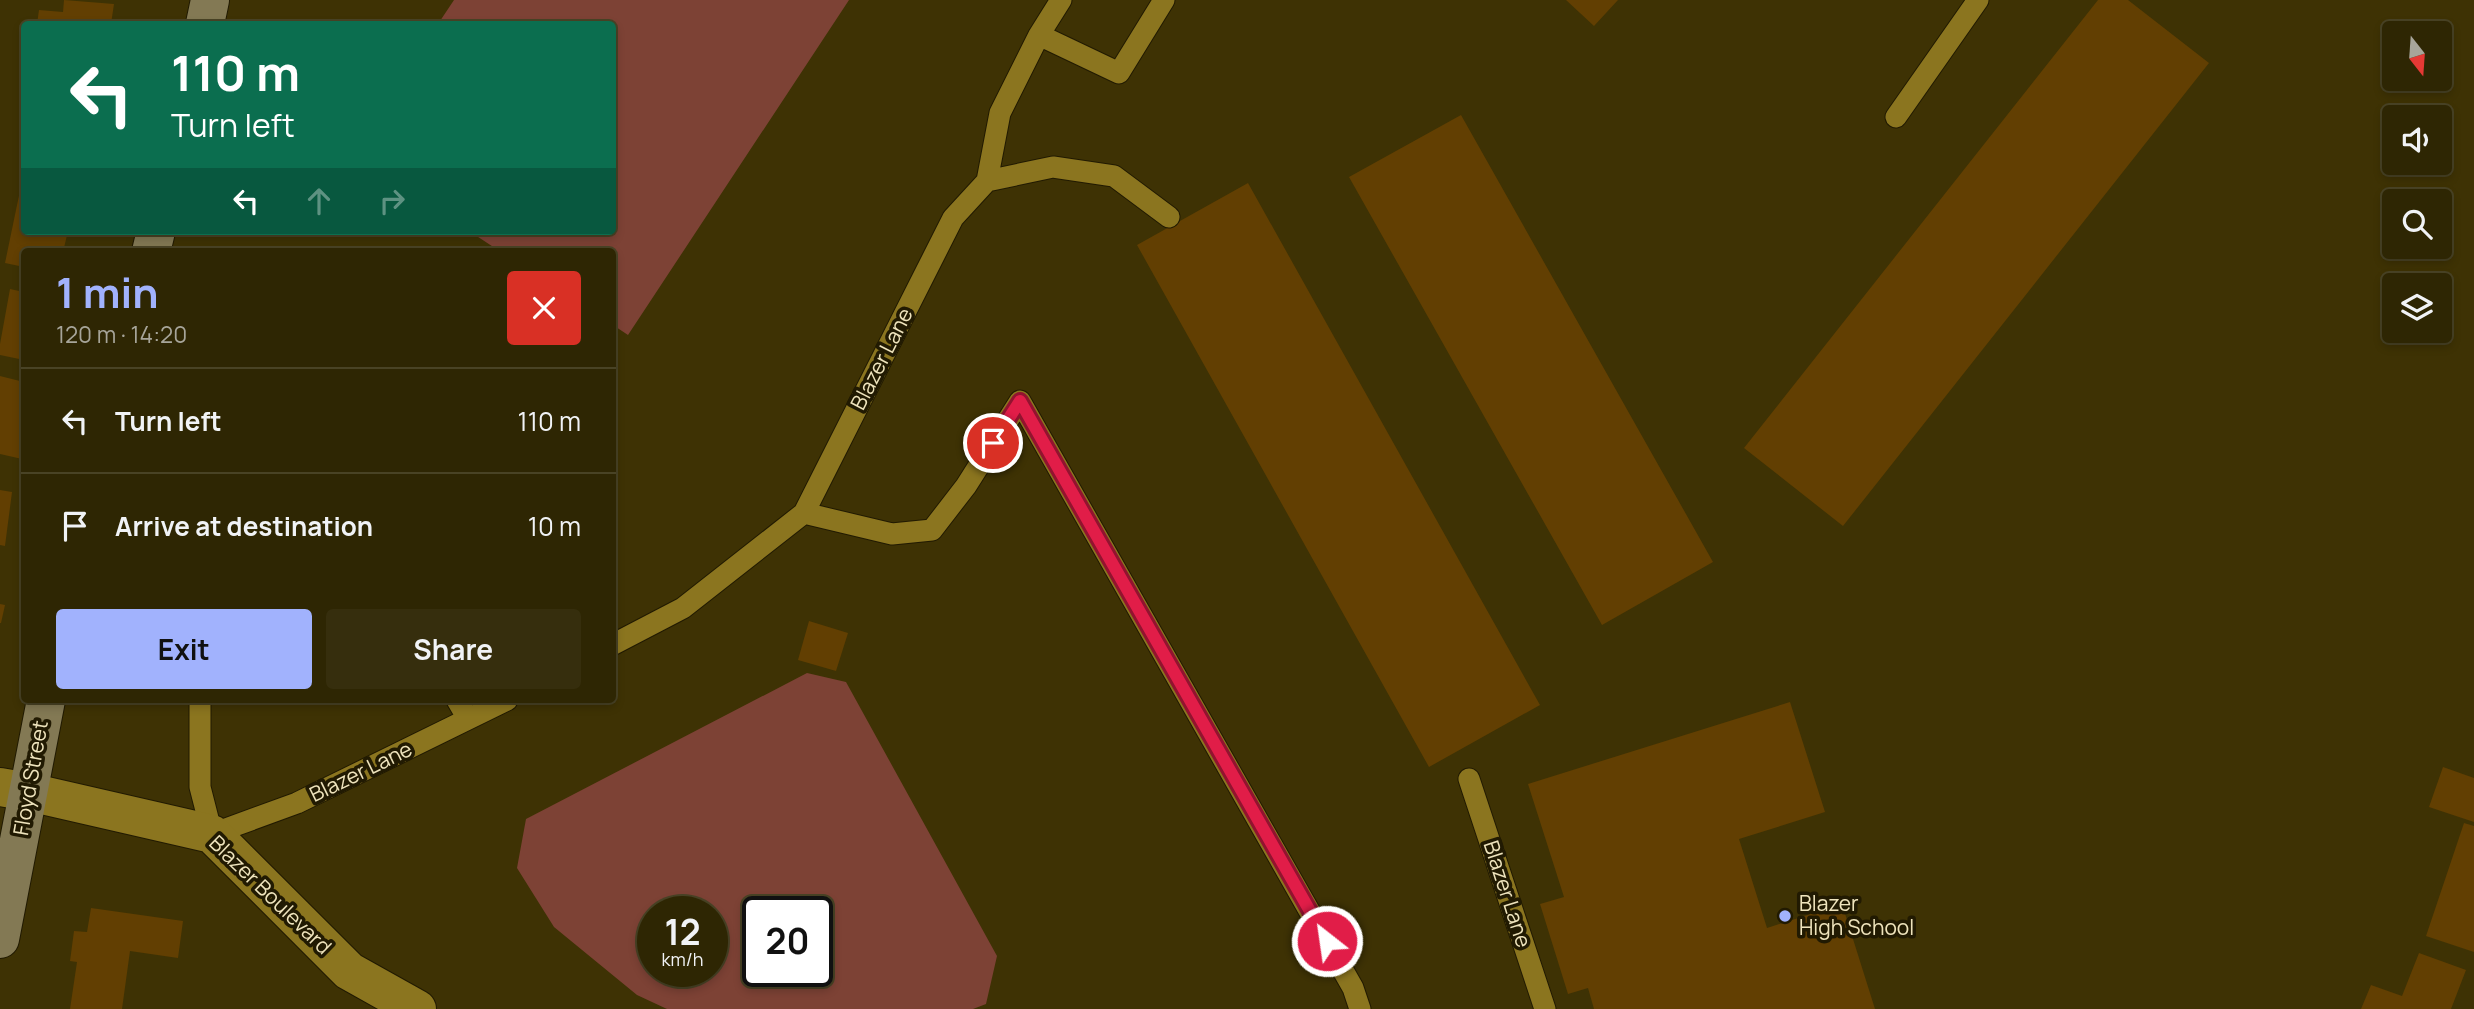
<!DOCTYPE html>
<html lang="en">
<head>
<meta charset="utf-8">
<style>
  body { margin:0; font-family:Manrope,sans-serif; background:#362e0d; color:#f1f3f6; height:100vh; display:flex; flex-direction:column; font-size:26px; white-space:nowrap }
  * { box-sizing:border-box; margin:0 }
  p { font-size:23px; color:#a7a59a }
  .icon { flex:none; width:38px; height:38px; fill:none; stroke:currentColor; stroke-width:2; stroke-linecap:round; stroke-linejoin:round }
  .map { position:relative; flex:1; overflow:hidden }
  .drawer { position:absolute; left:21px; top:248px; width:595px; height:455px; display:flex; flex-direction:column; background:#2e2603; border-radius:7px; box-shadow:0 4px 10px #0003,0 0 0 2px #494325 }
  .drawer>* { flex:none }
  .hud { position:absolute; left:21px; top:21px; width:595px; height:214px; border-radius:7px; box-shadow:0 4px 10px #0003,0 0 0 2px #494325; background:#0b6e4f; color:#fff; overflow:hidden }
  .needle { width:46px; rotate:163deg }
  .buttons { position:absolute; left:2382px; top:21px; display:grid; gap:14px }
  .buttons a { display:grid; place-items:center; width:70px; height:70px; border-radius:7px; background:#2e2603; box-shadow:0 4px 10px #0003,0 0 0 2px #494325; font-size:35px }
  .speed { position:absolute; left:637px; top:896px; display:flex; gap:14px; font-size:35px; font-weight:700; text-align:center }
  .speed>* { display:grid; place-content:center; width:91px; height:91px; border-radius:50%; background:#2e2603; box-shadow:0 4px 10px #0003,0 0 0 2px #494325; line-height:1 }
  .speed small { font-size:18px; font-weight:400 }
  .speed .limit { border:4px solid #111; border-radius:10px; background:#fff; color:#111 }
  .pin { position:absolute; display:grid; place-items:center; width:60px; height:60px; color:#fff; margin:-30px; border:4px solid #fff; border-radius:50%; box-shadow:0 2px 7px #0007 }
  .me { position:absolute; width:77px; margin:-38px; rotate:330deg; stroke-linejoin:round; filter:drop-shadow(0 0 5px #0008) }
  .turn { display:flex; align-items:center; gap:24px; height:147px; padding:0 35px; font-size:32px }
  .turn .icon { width:91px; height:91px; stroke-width:2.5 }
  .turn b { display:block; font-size:49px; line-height:60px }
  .lanes { display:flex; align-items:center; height:66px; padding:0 35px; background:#0003; justify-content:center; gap:35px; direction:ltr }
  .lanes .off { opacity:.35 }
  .round { display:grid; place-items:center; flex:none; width:74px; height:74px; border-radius:7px; background:#362e0d }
  .headline { display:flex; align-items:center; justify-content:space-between; height:119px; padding:0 35px }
  h1 { font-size:42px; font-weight:700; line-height:52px; color:#a1b2fd }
  .cta { display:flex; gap:14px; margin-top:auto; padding:14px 35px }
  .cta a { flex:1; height:80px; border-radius:7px; background:#a1b2fd; color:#111; font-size:28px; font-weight:700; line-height:80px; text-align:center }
  .cta a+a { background:#362e0d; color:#f1f3f6 }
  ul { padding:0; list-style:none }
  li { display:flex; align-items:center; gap:21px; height:105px; padding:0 35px; border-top:2px solid #494325 }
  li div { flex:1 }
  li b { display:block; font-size:26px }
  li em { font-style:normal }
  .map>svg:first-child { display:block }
</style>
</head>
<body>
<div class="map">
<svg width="2474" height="1009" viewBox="0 0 2474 1009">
  <rect width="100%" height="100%" fill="#3e3204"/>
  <path fill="#7d4235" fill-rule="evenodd" d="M 454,0 L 849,0 L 628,335 L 613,325 L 612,252 L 501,252 L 469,231 L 612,231 L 612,24 L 438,24 Z
    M 807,673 L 846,682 L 997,956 L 986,1004 L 973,1009 L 667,1009 L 637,995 L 554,927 L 517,868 L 526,819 ZM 653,912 L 712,912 L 712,971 L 653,971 ZM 758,912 L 817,912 L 817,971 L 758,971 Z"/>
  <path fill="#623f02" d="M 64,0 L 114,4 L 111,24 L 37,24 L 39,10 L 63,12 Z
    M 1566,0 L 1618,0 L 1594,26 Z
    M 2098,0 L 2128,0 L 2209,63 L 1843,526 L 1744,448 Z
    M 1461,115 L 1713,562 L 1602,625 L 1349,177 Z
    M 22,181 L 24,182 L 24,231 L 68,231 L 63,252 L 24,252 L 24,267 L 5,263 Z
    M 1248,183 L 1540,705 L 1429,767 L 1137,245 Z
    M 10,289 L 24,292 L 24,360 L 0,355 L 0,344 Z
    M 0,376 L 24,382 L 24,449 L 22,459 L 0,454 Z
    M 0,490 L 12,492 L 5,546 L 0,545 Z
    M 0,604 L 5,605 L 1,623 L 0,623 Z
    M 809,621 L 848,633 L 836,671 L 798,660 Z
    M 1790,702 L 1825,812 L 1739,839 L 1767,928 L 1842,904 L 1875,1009 L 1594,1009 L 1588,988 L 1568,994 L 1540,904 L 1564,897 L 1528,784 Z
    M 2443,767 L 2474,778 L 2474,822 L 2429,807 Z
    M 2464,823 L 2474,826 L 2474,952 L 2426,936 Z
    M 91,908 L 183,921 L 178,958 L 130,951 L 122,1009 L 70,1009 L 77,962 L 70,961 L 74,931 L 87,932 Z
    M 2419,953 L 2466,970 L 2451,1009 L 2361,1009 L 2371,985 L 2402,996 Z"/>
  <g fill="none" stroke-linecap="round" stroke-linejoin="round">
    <g stroke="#211a02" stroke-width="23">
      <path id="lane" d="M 1039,35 L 1119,73 L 1164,0
        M 1896,117 L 1978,0
        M 987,181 L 1000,113 L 1039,35 L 1061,0
        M 804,513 L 892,534 L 932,530 L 966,486 L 1020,401 L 1353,988 L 1360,1009
        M 612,645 L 683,608 L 804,513 L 953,218 L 987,181 L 1053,167 L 1114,176 L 1169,217
        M 200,700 L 200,787 L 212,834 L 297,803 L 507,700
        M 457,700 L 468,719
        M 1469,779 L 1545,1009"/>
    </g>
    <g stroke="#211a02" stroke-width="40">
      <path id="street" d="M 0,787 L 29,792 L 212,834 L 349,971 L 417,1009"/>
    </g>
    <g stroke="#211a02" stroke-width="40">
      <path id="secondary" d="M 205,24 L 210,0
        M 151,252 L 156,231
        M 0,939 L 46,700"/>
    </g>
    <use href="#lane" stroke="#8b751f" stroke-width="21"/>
    <use href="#street" stroke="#8b751f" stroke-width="38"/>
    <use href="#secondary" stroke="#837954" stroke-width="38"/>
  </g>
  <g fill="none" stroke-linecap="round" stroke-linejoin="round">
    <g stroke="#92132f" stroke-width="18">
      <path id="route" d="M 993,443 L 1020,401 L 1327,941"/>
    </g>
    <use href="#route" stroke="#e11d48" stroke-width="12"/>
  </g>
  <circle fill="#a1b2fd" stroke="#211a02" stroke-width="2.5" cx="1785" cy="916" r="7"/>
  <g text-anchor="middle" stroke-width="7" stroke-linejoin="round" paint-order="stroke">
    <g font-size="21" fill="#efe4bd" stroke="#211a02">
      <text transform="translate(882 359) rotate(-63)" y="7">Blazer Lane</text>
      <text transform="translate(361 772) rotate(-26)" y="7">Blazer Lane</text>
      <text transform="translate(31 778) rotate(-80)" y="7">Floyd Street</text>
      <text transform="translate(1507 894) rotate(72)" y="7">Blazer Lane</text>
      <text transform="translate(270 895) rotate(44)" y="7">Blazer Boulevard</text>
    </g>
    <g font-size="21" fill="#efe4bd" stroke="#211a02" text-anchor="start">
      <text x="1799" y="911">Blazer<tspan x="1799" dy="24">High School</tspan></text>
    </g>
  </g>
</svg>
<div class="buttons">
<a><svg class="needle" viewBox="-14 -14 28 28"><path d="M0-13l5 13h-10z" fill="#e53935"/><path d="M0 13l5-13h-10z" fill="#a7a59a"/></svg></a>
<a><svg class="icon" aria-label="sound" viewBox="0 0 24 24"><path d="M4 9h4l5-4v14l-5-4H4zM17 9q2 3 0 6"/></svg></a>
<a><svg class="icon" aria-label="search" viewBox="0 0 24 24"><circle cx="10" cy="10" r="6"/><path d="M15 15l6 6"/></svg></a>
<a><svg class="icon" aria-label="layers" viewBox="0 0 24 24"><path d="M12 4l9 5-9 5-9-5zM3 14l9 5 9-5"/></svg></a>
</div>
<div class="speed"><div>12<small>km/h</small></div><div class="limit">20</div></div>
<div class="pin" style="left:993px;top:443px;background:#d93025"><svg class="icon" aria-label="arrive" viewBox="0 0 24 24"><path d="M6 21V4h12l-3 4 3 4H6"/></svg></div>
<svg class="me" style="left:1327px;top:941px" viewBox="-20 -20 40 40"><circle r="17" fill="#e11d48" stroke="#fff" stroke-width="3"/><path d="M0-11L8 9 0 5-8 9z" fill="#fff"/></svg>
<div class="hud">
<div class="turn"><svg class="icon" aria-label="left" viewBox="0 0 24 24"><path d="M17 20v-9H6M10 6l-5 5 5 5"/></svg><div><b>110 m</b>Turn left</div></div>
<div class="lanes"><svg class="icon" aria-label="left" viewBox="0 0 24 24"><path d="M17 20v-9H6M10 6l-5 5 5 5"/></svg><svg class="icon off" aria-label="ahead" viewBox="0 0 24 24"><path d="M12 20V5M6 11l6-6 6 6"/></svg><svg class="icon off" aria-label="right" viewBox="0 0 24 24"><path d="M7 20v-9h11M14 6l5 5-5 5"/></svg></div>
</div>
<section class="drawer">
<div class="headline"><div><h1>1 min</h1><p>120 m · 14:20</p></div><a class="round" style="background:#d93025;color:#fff"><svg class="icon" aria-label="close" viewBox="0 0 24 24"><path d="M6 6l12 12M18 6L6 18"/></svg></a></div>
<ul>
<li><svg class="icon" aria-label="left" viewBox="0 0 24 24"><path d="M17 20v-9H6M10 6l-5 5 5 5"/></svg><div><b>Turn left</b></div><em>110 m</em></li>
<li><svg class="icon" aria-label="arrive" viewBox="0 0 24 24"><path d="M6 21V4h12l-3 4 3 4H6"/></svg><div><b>Arrive at destination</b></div><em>10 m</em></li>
</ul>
<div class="cta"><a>Exit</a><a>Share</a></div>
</section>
</div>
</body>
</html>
